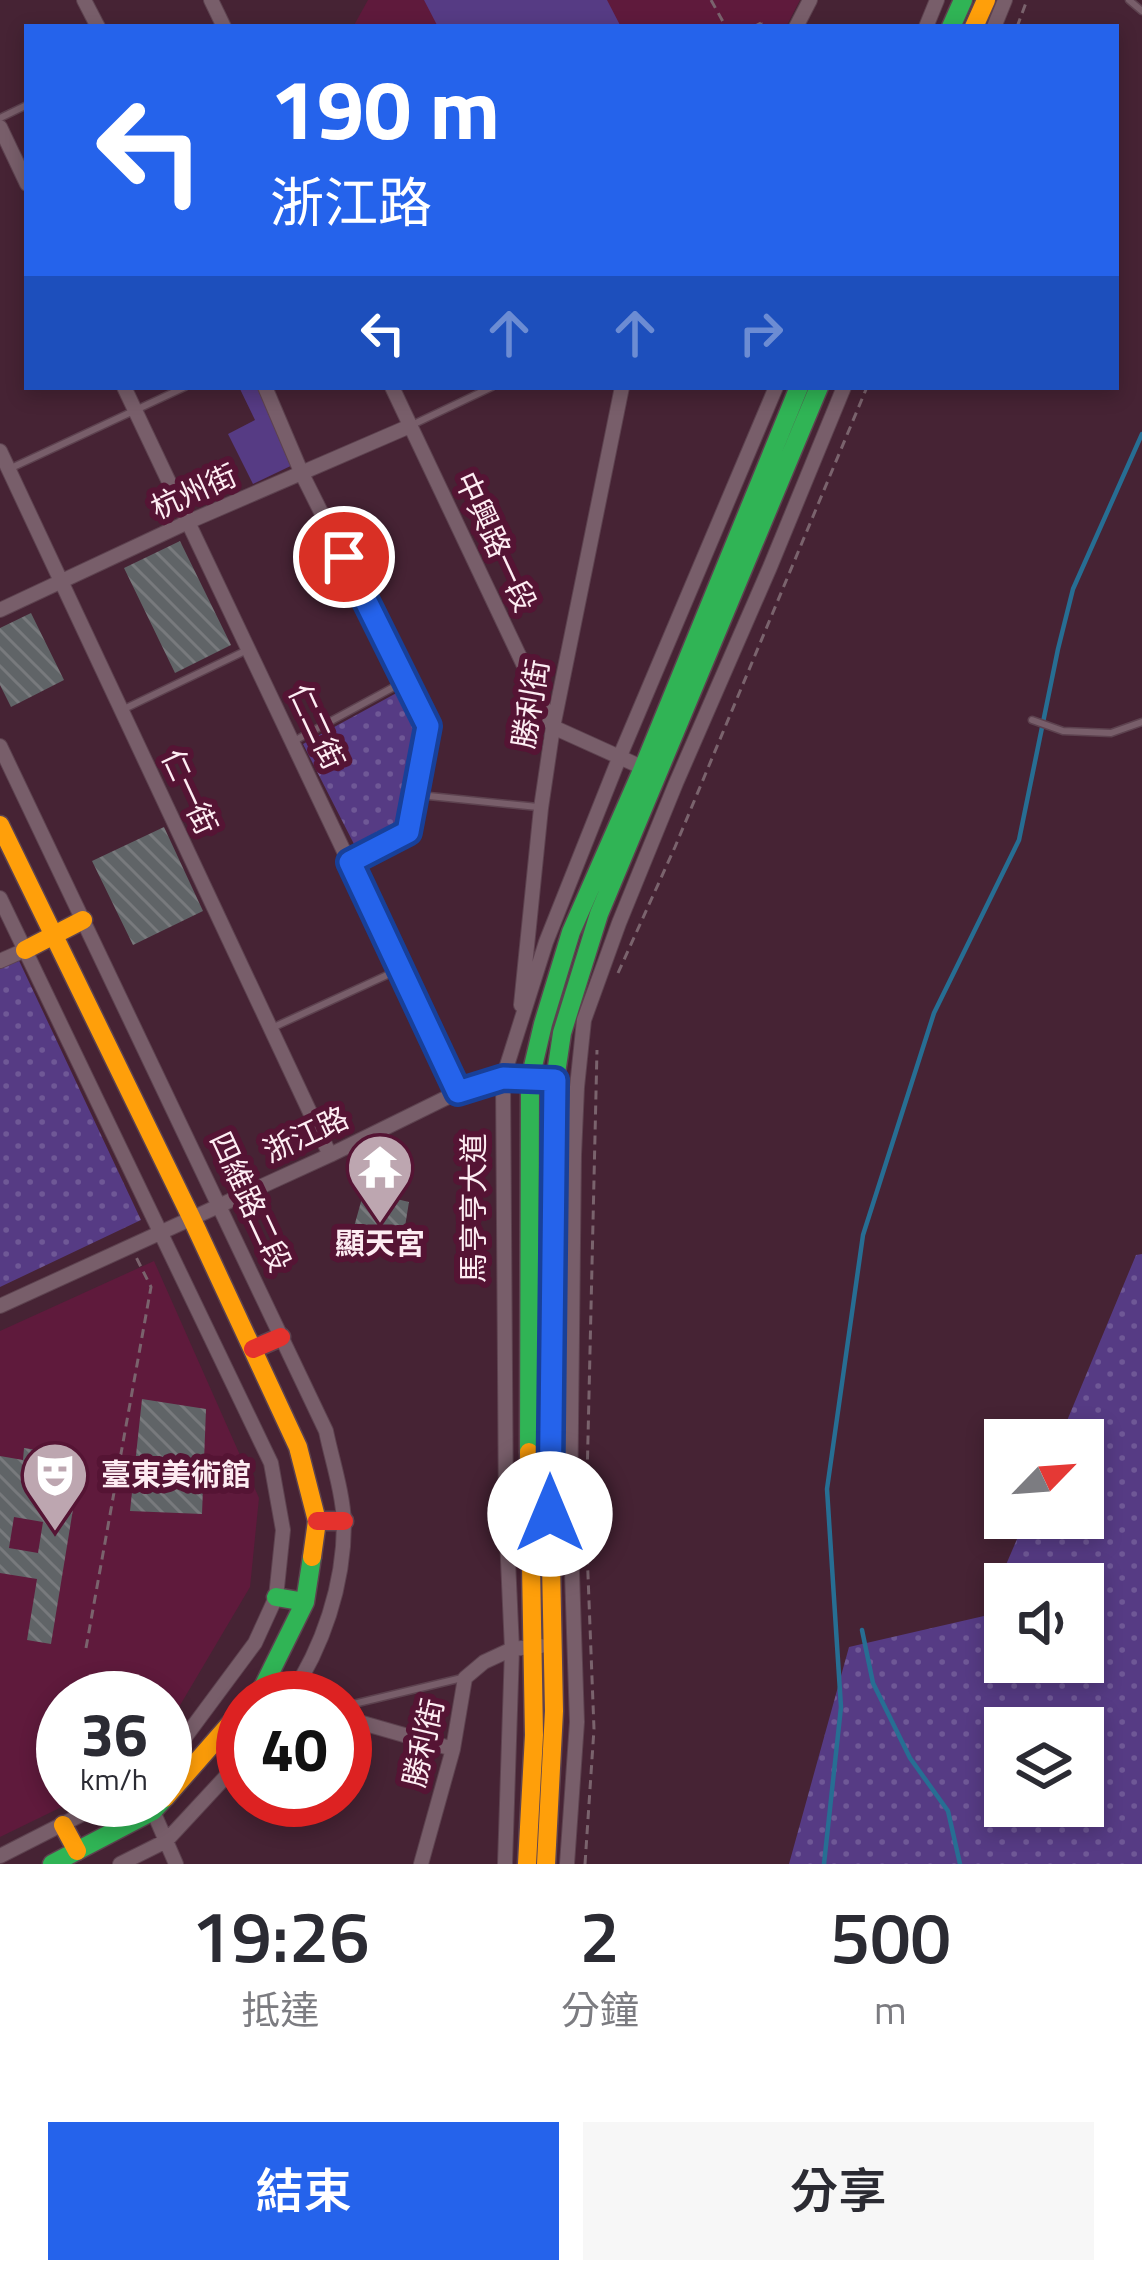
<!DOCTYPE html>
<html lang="zh-TW">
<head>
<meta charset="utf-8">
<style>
  body { margin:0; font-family:"Titillium Web","Noto Sans TC",sans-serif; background:#f7f7f7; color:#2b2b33; height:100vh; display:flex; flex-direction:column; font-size:45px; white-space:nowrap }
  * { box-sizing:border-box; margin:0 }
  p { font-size:39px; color:#7c7c81 }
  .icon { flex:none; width:66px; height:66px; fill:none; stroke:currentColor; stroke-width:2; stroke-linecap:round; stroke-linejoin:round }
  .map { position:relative; height:1864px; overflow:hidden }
  .details { display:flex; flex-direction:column; background:#fff; flex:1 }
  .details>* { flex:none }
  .banner { position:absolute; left:24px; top:24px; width:1095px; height:366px; border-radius:0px; box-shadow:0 6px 18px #0003; background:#2563eb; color:#fff; overflow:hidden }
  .needle { width:78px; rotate:65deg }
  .controls { position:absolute; left:984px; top:1419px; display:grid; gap:24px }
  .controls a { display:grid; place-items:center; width:120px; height:120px; border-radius:0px; background:#fff; box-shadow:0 6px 18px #0003; font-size:60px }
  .speed { position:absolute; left:36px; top:1671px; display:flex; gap:24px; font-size:60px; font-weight:700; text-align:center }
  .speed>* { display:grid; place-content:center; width:156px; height:156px; border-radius:50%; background:#fff; box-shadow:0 6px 18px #0003; line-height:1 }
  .speed small { font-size:30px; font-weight:400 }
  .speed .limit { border:18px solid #d22; background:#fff; color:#111 }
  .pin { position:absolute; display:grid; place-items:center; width:102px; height:102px; color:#fff; margin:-51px; border:6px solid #fff; border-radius:50%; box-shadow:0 3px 12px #0007 }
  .me { position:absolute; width:132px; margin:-66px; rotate:0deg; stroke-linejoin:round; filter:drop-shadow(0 0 9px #0008) }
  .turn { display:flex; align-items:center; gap:42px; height:252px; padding:0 48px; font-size:54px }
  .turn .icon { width:156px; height:156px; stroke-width:2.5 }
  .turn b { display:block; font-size:84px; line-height:102px }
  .lanes { display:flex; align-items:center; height:114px; padding:0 48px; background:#0003; justify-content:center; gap:60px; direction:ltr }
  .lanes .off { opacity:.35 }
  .eta { display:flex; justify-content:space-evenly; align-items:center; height:204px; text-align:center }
  .eta b { font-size:72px; font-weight:600; line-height:84px }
  .button { display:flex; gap:24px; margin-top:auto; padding:24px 48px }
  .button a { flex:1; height:138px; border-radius:0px; background:#2563eb; color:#fff; font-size:48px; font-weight:600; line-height:138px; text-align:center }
  .button a+a { background:#f7f7f7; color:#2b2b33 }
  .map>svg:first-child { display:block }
</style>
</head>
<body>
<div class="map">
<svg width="1142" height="1864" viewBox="0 0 1142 1864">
  <defs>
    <pattern id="park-dots" width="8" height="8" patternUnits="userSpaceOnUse" patternTransform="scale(3)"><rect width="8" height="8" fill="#563b84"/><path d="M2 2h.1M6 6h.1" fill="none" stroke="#6f5896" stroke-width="1.8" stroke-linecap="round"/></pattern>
    <pattern id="building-back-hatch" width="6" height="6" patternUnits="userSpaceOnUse" patternTransform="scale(3)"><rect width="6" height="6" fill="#606467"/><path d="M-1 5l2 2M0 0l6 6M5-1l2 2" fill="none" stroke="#787a7d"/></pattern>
  </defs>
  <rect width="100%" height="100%" fill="#462334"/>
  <path fill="#5f1a3c" d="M 368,0 L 800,0 L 786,27 L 353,27 Z
    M 154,1261 L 259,1498 L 250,1587 L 179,1707 L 165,1725 L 165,1698 L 63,1698 L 63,1800 L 76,1800 L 0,1837 L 0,1331 Z"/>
  <path fill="#563b84" d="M 424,0 L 607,0 L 621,27 L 438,27 Z
    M 239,387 L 262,387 L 299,462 L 253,484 L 228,434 L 255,420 Z"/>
  <path fill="url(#park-dots)" fill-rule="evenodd" d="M 402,690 L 419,728 L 398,827 L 356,848 L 303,744 Z
    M 14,950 L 141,1220 L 0,1287 L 0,966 Z
    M 1142,1254 L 1142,1864 L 789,1864 L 849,1647 L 984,1616 L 1026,1518 L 1083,1518 L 1083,1440 L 1059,1440 L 1136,1255 ZM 1005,1584 L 1083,1584 L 1083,1662 L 1005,1662 ZM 1005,1728 L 1083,1728 L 1083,1806 L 1005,1806 Z"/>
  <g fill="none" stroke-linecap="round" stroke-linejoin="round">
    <path stroke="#276e93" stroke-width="4.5" d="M 862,1630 L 873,1683 L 910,1758 L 948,1811 L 960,1864
      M 824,1864 L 841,1707 L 827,1489 L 863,1235 L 934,1013 L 1019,840 L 1058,649 L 1073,589 L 1142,434"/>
  </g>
  <path fill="url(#building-back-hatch)" fill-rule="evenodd" d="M 180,541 L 231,645 L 175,673 L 124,568 Z
    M 31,613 L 64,680 L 11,707 L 0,685 L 0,628 Z
    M 164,827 L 203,911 L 133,945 L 92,861 Z
    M 364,1191 L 409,1202 L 402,1245 L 352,1234 Z
    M 142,1399 L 206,1409 L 202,1514 L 130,1511 Z
    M 24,1448 L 69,1455 L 63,1494 L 75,1497 L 51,1644 L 27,1640 L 37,1579 L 0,1573 L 0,1456 L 23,1460 ZM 14,1517 L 43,1522 L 38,1553 L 9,1548 Z"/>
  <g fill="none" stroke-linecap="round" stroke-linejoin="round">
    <g stroke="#5d424f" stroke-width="9">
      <path id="lane" d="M 1129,0 L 1142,11
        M 0,118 L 27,105
        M 414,424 L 492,387
        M 9,469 L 185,387
        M 122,710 L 245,651
        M 1032,720 L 1063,731 L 1111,733 L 1142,722
        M 294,741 L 403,682
        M 419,795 L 538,807
        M 274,1027 L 398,970
        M 345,1706 L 462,1678"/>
    </g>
    <g stroke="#5d424f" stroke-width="16">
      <path id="street" d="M 84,0 L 98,27
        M 211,0 L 224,27
        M 796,27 L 810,0
        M 926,27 L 937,0
        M 994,27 L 1005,0
        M 0,127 L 27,184
        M 124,387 L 458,1092
        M 265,387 L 302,474 L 428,726 L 408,832 L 350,862
        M 392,387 L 553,727 L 648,770
        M 0,451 L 330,1155
        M 0,610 L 188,522 L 410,426
        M 0,746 L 326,1431 C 332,1460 343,1493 344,1523 C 344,1585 323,1647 289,1698
        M 0,898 L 271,1463 L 283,1530 L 276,1597 L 255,1643 L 186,1736 L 165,1757
        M 0,961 L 25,950
        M 521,1005 L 541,808 L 553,727 L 622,387
        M 0,1306 L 330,1155 L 458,1092 L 503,1078 L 563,1082
        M 345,1718 L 453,1749
        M 153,1811 L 176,1864
        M 0,1856 L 110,1800
        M 120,1864 L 166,1841 L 243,1758
        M 421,1864 L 453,1749 L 465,1678 L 484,1662 L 512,1649 L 541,1646
        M 505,1864 L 512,1649 L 506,1516 L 503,1078 L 546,942 L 620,756 L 776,387
        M 567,1864 L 577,1722 L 570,1513 L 574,1155 L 577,1087 L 584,1020 L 619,923 L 676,783 L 770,567 L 844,387"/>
    </g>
    <g stroke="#5d424f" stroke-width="21">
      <path id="fast" d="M 951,27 L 963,0
        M 553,1141 L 555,1080 L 562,1033 L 599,914 L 819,387
        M 529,1452 L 530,1079 L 543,1024 L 571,932 L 643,768 L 799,387
        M 276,1597 L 305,1602
        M 253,1698 L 263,1687 L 305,1602 L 312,1557
        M 52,1864 L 153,1811 L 163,1800"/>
    </g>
    <g stroke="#5d424f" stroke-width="21">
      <path id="slow" d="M 974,27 L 986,0
        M 0,825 L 191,1217 L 298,1447 L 317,1521 L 312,1557
        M 25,950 L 83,920
        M 165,1798 L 243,1709
        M 63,1825 L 77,1851
        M 527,1864 L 534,1735 L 529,1452
        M 546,1864 L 554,1711 L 550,1514 L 553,1141"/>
    </g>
    <g stroke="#5d424f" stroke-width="21">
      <path id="jam" d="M 253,1349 L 281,1337
        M 317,1521 L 344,1521"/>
    </g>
    <path stroke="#7a636d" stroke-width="3" stroke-dasharray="9 6" stroke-linecap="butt" d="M 711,0 L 726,27
      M 753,27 L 761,23 L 758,18
      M 1017,27 L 1027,0
      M 618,973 L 675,847 L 867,387
      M 86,1648 L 151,1287 L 136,1257
      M 585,1864 L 594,1729 L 586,1524 L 597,1050"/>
    <use href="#lane" stroke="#785e6a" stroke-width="6"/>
    <use href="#street" stroke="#785e6a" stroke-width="14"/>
    <use href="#fast" stroke="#30b455" stroke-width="18"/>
    <use href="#slow" stroke="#ff9f0a" stroke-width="18"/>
    <use href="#jam" stroke="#e5322d" stroke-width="18"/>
  </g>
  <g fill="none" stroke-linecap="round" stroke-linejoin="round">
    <g stroke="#184099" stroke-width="30">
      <path id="route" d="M 344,557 L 428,726 L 408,832 L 350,862 L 458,1092 L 503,1078 L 555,1080 L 550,1514"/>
    </g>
    <use href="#route" stroke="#2563eb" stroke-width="21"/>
  </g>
  <defs>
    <g id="temple-pin" transform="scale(3.45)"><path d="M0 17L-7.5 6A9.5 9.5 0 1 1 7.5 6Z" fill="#bda6b0" stroke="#551434"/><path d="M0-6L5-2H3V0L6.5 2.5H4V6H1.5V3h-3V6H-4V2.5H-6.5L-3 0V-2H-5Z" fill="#fff"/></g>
    <g id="theatre-pin" transform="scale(3.45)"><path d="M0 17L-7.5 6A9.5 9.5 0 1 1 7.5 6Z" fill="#bda6b0" stroke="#551434"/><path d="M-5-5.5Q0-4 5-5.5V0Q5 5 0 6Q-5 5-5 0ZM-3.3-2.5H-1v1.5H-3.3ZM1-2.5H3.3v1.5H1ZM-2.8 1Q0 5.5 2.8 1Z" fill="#fff"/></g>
  </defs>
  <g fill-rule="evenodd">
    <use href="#temple-pin" x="380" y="1167"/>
    <use href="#theatre-pin" x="55" y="1475"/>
  </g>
  <g text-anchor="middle" stroke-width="12" stroke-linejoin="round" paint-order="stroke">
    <g font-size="30" fill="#fdecf2" stroke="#551434">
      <text transform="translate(194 492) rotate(-24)" y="10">杭州街</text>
      <text transform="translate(495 542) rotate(65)" y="10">中興路一段</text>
      <text transform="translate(531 704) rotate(-80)" y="10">勝利街</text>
      <text transform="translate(316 727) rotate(65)" y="10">仁二街</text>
      <text transform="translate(189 792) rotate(65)" y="10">仁一街</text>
      <text transform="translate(306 1135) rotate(-25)" y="10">浙江路</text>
      <text transform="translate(250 1202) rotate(65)" y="10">四維路二段</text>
      <text transform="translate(474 1208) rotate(-90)" y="10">馬亨亨大道</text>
      <text transform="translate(424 1743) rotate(-77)" y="10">勝利街</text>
    </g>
    <g font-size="30" font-weight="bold" fill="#fdecf2" stroke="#551434">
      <text x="380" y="1254">顯天宮</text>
      <text x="101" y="1485" text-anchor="start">臺東美術館</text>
    </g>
  </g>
</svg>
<div class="controls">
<a><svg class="needle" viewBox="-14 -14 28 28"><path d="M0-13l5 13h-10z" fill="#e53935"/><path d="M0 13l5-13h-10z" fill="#7c7c81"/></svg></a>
<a><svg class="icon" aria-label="sound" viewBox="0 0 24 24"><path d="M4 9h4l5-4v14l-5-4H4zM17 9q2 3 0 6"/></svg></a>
<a><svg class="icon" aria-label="layers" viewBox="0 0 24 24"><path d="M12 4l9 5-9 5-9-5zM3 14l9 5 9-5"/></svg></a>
</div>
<div class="speed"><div>36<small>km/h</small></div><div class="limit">40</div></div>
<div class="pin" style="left:344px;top:557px;background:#d93025"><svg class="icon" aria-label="arrive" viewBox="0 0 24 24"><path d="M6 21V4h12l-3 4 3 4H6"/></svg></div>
<svg class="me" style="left:550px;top:1514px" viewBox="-20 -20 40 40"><circle r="19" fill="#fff"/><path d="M0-13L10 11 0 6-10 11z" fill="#2563eb"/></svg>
<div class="banner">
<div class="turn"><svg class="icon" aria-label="left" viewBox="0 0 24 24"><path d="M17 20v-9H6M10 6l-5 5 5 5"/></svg><div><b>190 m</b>浙江路</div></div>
<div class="lanes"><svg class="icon" aria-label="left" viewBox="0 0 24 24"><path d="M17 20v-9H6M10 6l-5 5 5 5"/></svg><svg class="icon off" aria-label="ahead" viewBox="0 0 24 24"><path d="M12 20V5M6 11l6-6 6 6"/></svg><svg class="icon off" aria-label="ahead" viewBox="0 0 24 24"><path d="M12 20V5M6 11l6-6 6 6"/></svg><svg class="icon off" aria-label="right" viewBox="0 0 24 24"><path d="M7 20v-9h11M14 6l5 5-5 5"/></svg></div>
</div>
</div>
<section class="details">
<div class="eta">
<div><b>19:26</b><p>抵達</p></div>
<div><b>2</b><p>分鐘</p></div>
<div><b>500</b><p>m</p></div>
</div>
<div class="button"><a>結束</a><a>分享</a></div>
</section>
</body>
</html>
